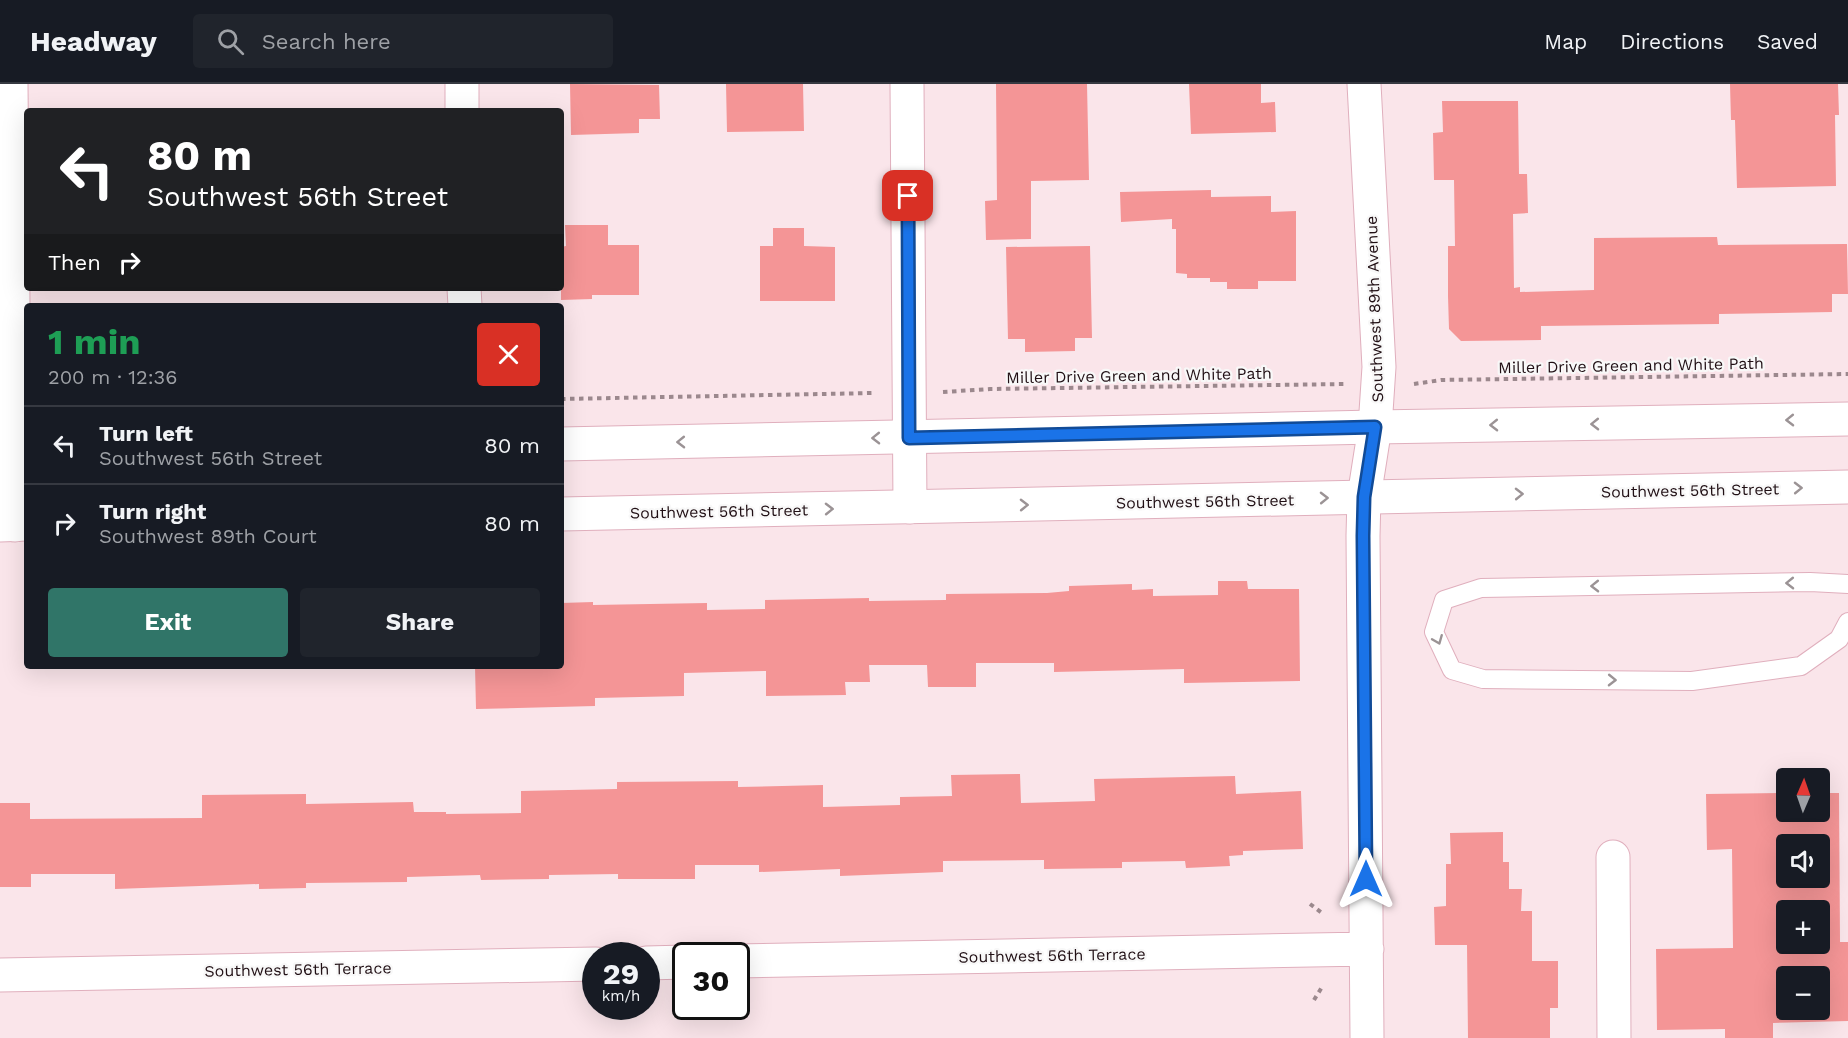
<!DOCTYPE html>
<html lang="en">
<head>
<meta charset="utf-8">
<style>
  body { margin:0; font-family:"Work Sans",sans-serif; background:#20242c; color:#f1f3f6; height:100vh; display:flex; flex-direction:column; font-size:22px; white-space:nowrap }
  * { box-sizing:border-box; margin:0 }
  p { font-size:20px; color:#9ea1a6 }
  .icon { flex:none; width:33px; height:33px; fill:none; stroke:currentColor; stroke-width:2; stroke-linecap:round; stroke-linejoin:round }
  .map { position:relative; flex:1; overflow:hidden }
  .drawer { position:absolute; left:24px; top:219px; width:540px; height:366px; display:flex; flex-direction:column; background:#171b24; border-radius:6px; box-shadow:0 6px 24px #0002 }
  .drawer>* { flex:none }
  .hud { position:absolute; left:24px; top:24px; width:540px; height:183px; border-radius:6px; box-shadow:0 6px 24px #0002; background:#202124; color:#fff; overflow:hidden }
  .needle { width:39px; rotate:2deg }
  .buttons { position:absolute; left:1776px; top:684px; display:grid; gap:12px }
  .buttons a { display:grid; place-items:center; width:54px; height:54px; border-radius:6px; background:#171b24; box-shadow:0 6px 24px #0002; font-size:30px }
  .speed { position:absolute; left:582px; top:858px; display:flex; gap:12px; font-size:30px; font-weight:700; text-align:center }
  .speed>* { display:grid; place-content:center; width:78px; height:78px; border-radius:50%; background:#171b24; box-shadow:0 6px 24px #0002; line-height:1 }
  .speed small { font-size:15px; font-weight:400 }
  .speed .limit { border:3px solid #111; border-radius:9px; background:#fff; color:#111 }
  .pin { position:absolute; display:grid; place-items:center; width:51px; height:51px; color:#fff; margin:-26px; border-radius:12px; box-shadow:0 3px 9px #0006 }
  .me { position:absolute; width:66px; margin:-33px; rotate:0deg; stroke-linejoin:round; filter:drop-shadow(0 0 4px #0008) }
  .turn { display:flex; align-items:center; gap:21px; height:126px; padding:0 24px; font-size:27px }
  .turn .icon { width:78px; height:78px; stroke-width:2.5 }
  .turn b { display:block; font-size:42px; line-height:51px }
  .then { display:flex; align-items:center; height:57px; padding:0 24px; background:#0003; gap:12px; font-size:22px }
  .round { display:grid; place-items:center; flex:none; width:63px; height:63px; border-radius:6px; background:#20242c }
  .overview { display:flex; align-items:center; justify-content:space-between; height:102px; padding:0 24px }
  h1 { font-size:36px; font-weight:700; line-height:45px; color:#1e9e55 }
  .button { display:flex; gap:12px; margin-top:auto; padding:12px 24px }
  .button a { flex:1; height:69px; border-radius:6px; background:#307568; color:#fff; font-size:24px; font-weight:700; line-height:69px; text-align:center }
  .button a+a { background:#20242c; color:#f1f3f6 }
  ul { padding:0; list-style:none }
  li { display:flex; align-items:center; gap:18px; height:78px; padding:0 24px; border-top:2px solid #363941 }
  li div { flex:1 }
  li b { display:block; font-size:22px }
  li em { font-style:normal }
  header { display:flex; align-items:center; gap:36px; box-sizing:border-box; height:84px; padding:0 30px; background:#171b24; border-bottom:2px solid #363941 }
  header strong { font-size:28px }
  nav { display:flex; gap:33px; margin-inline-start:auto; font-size:21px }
  .search { width:420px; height:54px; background:#20242c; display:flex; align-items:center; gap:15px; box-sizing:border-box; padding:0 21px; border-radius:6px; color:#9ea1a6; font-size:22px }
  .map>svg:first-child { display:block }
</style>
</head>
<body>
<header>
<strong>Headway</strong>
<div class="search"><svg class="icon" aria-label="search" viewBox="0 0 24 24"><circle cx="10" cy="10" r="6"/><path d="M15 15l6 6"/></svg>Search here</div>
<nav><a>Map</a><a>Directions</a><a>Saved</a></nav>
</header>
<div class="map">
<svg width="1848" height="954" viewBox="0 0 1848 954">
  <rect width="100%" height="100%" fill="#fae5ea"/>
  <path fill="#f49596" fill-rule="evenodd" d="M 570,0 L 659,1 L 660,35 L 639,35 L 639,49 L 571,51 Z
    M 726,0 L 803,0 L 804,47 L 727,48 Z
    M 996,0 L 1087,0 L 1089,96 L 1031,97 L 1031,155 L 986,156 L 985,117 L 997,116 Z
    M 1189,0 L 1261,0 L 1261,19 L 1275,18 L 1276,48 L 1191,50 Z
    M 1730,0 L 1838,0 L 1839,31 L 1835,31 L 1836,102 L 1737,104 L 1735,36 L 1731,36 Z
    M 1442,17 L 1518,17 L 1519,90 L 1527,90 L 1528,129 L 1513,130 L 1514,204 L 1520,203 L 1520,208 L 1594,206 L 1594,154 L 1717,153 L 1718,161 L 1847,160 L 1848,210 L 1832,210 L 1832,228 L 1719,230 L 1719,240 L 1541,242 L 1541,256 L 1461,257 L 1449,245 L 1448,212 L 1448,162 L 1455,162 L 1454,96 L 1434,96 L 1433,49 L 1443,48 Z
    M 1211,106 L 1211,113 L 1271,112 L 1271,128 L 1296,127 L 1296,197 L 1258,197 L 1258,205 L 1227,205 L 1227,198 L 1210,198 L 1210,194 L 1187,194 L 1187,190 L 1176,189 L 1176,145 L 1172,145 L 1172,135 L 1121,138 L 1120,108 Z
    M 565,141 L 608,141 L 608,161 L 639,161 L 639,211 L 592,211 L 592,215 L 561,216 L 561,163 L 566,162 Z
    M 773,144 L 804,144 L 804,162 L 835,163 L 835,217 L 760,217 L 760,162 L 773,162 Z
    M 1090,162 L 1092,254 L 1075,254 L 1075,267 L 1025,268 L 1025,255 L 1008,255 L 1006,163 Z
    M 1218,497 L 1247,497 L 1248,505 L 1299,505 L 1300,597 L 1184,599 L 1184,585 L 1054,588 L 1054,579 L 976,579 L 976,603 L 928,603 L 927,581 L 869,581 L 870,598 L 845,598 L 846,611 L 766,612 L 766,587 L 684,589 L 684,612 L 595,614 L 595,622 L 476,625 L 475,582 L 561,582 L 561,519 L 593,518 L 593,521 L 707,519 L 707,526 L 765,525 L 765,516 L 869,514 L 869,517 L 946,516 L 946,510 L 1047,509 L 1069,507 L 1069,502 L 1132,500 L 1132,506 L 1153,505 L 1153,512 L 1218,511 Z
    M 1020,690 L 1021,719 L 1095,717 L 1094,695 L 1235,692 L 1236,710 L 1301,707 L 1303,765 L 1243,767 L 1243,771 L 1229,772 L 1230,782 L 1186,784 L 1185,777 L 1122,778 L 1122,784 L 1044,785 L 1044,776 L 943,777 L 943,788 L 840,792 L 840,785 L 759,788 L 759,781 L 695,781 L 695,795 L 618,795 L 618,790 L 549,791 L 549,795 L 481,796 L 480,791 L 407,793 L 407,798 L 306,799 L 306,804 L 259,805 L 259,800 L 115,805 L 115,790 L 31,790 L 31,803 L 0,803 L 0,719 L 30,719 L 30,735 L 202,734 L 202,711 L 306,710 L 306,720 L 413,718 L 414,728 L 446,728 L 446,730 L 521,729 L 521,707 L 617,705 L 617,698 L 738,697 L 738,703 L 823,701 L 823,723 L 900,721 L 900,713 L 952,712 L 951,691 Z
    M 1786,709 L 1786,728 L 1820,728 L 1820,709 L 1839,709 L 1840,858 L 1848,858 L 1848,937 L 1773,939 L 1773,954 L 1725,954 L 1725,945 L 1657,946 L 1656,865 L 1733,864 L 1732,765 L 1707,766 L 1706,710 ZM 1786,760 L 1820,760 L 1820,794 L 1786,794 ZM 1786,826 L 1820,826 L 1820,860 L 1786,860 ZM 1786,892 L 1820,892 L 1820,926 L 1786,926 Z
    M 1503,748 L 1503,778 L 1509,778 L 1509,805 L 1522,805 L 1521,827 L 1532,827 L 1532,877 L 1558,877 L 1558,924 L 1550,924 L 1550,954 L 1468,954 L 1467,861 L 1435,861 L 1434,823 L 1446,822 L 1446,780 L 1451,780 L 1450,749 Z"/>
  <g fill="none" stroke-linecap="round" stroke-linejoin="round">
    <g stroke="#e0afbd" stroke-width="20">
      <path id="lane" d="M 1848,500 L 1810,498 L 1481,504 L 1444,516 L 1434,548 L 1452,586 L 1483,595 L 1692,597 L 1801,582 L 1839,555 L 1848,538"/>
    </g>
    <g stroke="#e0afbd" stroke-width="35">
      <path id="street" d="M 11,0 L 15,441
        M 462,0 L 462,27
        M 907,0 L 910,423
        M 1364,0 L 1379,283 L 1375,343 L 1364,413 L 1363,452 L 1367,954
        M 464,204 L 465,222
        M 1613,773 L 1614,954
        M 736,877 L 1367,865
        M 646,879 L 686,878
        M 0,891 L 596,880"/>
    </g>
    <g stroke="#e0afbd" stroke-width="35">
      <path id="secondary" d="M 561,360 L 1375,343 L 1848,335
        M 0,373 L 27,372
        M 561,430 L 1848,403
        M 0,441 L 27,440"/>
    </g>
    <path stroke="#9b888d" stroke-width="4" stroke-dasharray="4.5 4.5" stroke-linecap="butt" d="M 1414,300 L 1441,296 L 1848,290
      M 943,308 L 990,305 L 1344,300
      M 561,315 L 873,309
      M 1310,820 L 1322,829
      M 1314,916 L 1322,903"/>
    <use href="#lane" stroke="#fff" stroke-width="18"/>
    <use href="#street" stroke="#fff" stroke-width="33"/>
    <use href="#secondary" stroke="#fff" stroke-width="33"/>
  </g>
  <defs><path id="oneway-chevron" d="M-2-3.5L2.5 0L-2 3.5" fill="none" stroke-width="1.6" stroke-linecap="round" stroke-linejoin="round" transform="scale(1.5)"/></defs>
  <g stroke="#9b9395">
    <use href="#oneway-chevron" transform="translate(1790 336) rotate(179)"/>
    <use href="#oneway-chevron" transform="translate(1595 340) rotate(179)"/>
    <use href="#oneway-chevron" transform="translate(1494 341) rotate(179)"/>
    <use href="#oneway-chevron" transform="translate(876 354) rotate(179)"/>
    <use href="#oneway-chevron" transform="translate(681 358) rotate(179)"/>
    <use href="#oneway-chevron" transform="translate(1798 404) rotate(-1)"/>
    <use href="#oneway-chevron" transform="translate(1519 410) rotate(-1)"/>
    <use href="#oneway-chevron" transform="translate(1324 414) rotate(-1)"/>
    <use href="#oneway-chevron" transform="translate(1024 421) rotate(-1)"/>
    <use href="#oneway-chevron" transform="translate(829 425) rotate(-1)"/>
    <use href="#oneway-chevron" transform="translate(1790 499) rotate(179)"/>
    <use href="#oneway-chevron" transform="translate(1595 502) rotate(179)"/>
    <use href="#oneway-chevron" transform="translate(1438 556) rotate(68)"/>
    <use href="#oneway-chevron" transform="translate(1612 596) rotate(1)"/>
  </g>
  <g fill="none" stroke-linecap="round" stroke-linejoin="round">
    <g stroke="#114b97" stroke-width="15">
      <path id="route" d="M 908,112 L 909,354 L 1375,343 L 1364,413 L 1363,452 L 1366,795"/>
    </g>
    <use href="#route" stroke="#1a73e8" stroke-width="10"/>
  </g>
  <g text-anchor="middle" stroke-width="4.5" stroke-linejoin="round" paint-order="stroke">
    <g font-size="16" fill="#200f14" stroke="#f8f8f8">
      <text transform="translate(1374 225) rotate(-92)" y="6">Southwest 89th Avenue</text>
      <text transform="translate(1631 281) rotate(-1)" y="6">Miller Drive Green and White Path</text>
      <text transform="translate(1139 291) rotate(-1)" y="6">Miller Drive Green and White Path</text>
      <text transform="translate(1690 406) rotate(-1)" y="6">Southwest 56th Street</text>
      <text transform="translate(1205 417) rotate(-1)" y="6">Southwest 56th Street</text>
      <text transform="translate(719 427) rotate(-1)" y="6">Southwest 56th Street</text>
      <text transform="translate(1052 871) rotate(-1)" y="6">Southwest 56th Terrace</text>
      <text transform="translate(298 885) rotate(-1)" y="6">Southwest 56th Terrace</text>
    </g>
  </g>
</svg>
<div class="buttons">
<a><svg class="needle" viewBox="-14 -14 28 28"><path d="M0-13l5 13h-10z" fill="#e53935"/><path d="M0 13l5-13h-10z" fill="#9ea1a6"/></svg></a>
<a><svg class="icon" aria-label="sound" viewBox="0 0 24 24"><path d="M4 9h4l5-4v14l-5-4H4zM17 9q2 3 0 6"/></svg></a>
<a>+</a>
<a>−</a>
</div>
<div class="speed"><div>29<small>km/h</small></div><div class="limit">30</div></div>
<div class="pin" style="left:908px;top:112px;background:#d93025"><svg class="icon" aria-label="arrive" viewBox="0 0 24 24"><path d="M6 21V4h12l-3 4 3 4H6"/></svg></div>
<svg class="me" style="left:1366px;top:795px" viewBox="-20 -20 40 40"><path d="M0-17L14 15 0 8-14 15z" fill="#1a73e8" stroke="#fff" stroke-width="4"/></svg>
<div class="hud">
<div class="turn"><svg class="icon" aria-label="left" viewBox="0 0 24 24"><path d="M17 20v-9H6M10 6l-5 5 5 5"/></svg><div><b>80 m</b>Southwest 56th Street</div></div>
<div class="then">Then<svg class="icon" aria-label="right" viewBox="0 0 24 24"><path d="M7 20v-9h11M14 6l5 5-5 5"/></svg></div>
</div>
<section class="drawer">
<div class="overview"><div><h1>1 min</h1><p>200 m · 12:36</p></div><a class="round" style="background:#d93025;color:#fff"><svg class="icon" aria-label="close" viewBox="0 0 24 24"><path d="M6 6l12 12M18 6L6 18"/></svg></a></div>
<ul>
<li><svg class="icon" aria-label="left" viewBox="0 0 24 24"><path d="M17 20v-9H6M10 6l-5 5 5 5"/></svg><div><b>Turn left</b><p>Southwest 56th Street</p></div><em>80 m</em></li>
<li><svg class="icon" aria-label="right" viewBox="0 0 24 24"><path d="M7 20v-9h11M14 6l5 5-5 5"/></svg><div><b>Turn right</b><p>Southwest 89th Court</p></div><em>80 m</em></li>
</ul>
<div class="button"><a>Exit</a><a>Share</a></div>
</section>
</div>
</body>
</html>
